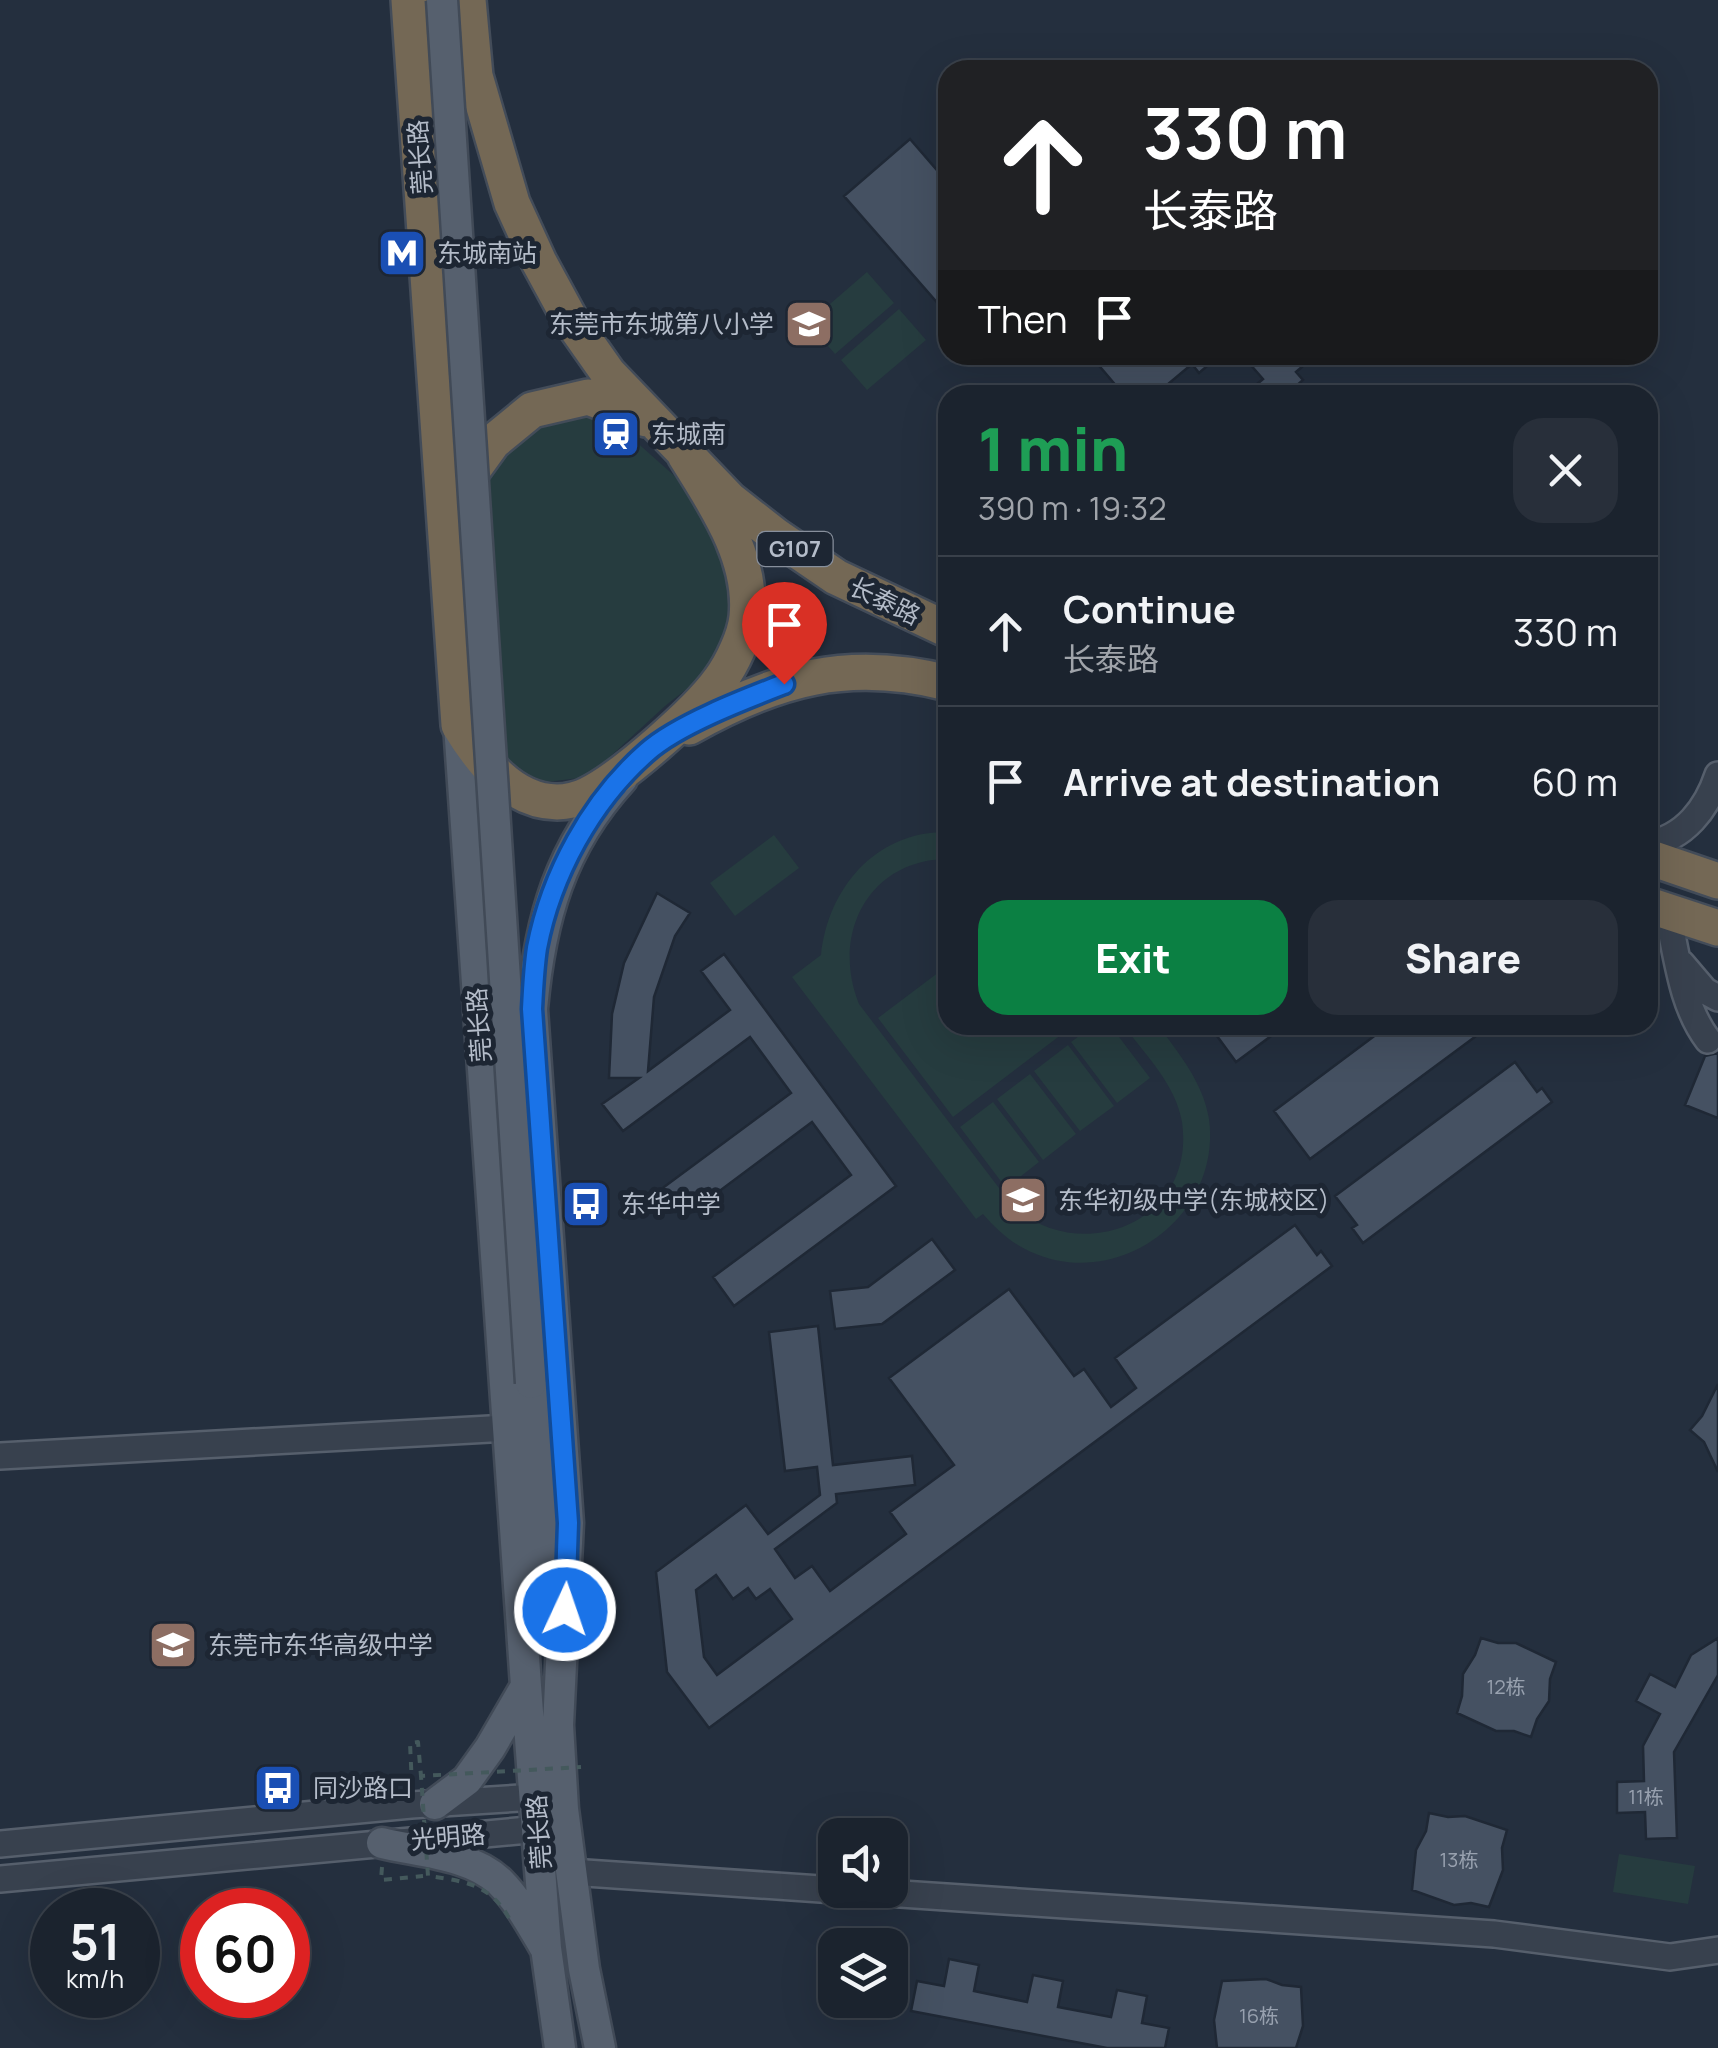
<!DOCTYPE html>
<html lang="en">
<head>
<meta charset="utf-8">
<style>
  body { margin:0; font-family:Manrope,"Noto Sans SC",sans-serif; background:#282f3a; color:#f1f3f6; height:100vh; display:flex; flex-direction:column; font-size:38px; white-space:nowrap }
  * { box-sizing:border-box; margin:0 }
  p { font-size:32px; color:#a0a4aa }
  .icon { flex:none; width:55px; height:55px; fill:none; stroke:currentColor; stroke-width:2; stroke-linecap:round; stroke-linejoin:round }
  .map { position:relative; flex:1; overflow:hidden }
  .sheet { position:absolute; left:938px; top:385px; width:720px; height:650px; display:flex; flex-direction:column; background:#1b232e; border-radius:30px; box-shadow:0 10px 40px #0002,0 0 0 2px #39404a }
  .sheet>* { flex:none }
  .top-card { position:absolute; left:938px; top:60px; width:720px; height:305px; border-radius:30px; box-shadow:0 10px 40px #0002,0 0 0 2px #39404a; background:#202124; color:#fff; overflow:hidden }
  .tools { position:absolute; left:818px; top:1818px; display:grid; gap:20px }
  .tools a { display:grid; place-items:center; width:90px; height:90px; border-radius:20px; background:#1b232e; box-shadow:0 10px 40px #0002,0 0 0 2px #39404a; font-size:50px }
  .speed { position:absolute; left:30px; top:1888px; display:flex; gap:20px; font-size:50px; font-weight:700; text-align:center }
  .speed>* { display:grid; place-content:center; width:130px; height:130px; border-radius:50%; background:#1b232e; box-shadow:0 10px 40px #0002,0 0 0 2px #39404a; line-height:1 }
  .speed small { font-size:25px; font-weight:400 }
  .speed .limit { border:15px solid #d22; background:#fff; color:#111 }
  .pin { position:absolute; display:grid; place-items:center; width:85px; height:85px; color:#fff; margin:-102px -42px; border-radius:50% 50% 50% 0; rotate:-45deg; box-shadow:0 0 10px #0007 }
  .pin .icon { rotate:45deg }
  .me { position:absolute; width:110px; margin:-55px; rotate:3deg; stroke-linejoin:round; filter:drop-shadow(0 0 8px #0008) }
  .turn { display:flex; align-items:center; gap:35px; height:210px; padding:0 40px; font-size:45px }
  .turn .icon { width:130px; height:130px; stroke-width:2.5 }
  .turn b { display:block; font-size:70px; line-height:85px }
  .then { display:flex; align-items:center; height:95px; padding:0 40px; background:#0003; gap:20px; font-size:38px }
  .round { display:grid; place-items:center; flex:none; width:105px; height:105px; border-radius:30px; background:#282f3a }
  .headline { display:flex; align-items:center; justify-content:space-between; height:170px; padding:0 40px }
  h1 { font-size:60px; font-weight:800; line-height:75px; color:#1e9e55 }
  .action { display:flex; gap:20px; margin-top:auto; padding:20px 40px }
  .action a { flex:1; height:115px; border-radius:30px; background:#0b8043; color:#fff; font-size:40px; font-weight:800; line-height:115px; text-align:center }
  .action a+a { background:#282f3a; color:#f1f3f6 }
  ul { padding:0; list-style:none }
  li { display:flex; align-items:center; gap:30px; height:150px; padding:0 40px; border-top:2px solid #39404a }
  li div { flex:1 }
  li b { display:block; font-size:38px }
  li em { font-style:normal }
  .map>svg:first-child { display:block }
</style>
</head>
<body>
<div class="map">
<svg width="1718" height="2048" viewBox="0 0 1718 2048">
  <rect width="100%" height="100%" fill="#242f3e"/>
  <path fill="#263c3f" d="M 867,272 L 894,303 L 835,354 L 808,323 Z
    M 899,309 L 926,340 L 867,390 L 841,360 Z
    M 597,407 L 687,487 L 736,579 L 727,633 L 712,669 L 665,706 L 588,777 L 546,782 L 517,770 L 481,744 L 462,499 L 524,430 Z
    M 947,832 L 947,859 C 868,860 831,935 859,1004 L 1015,1209 C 1087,1266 1196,1220 1182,1122 C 1176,1085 1145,1054 1123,1025 L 1158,1025 C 1179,1054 1203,1082 1209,1119 C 1222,1215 1120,1292 1031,1252 C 1011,1243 997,1230 983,1214 L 976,1219 L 792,977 L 821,955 C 828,888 876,831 947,832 Z
    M 774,835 L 799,868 L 735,916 L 710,883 Z
    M 947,966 L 948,1025 L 1074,1025 L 953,1117 L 878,1018 Z
    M 1094,1025 L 1110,1025 L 1150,1078 L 1117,1103 L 1071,1042 Z
    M 1068,1045 L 1114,1106 L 1080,1131 L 1034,1071 Z
    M 1030,1074 L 1076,1134 L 1043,1160 L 997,1099 Z
    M 993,1102 L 1039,1162 L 1006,1188 L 960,1127 Z
    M 1619,1854 L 1695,1866 L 1688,1904 L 1613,1892 Z"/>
  <path fill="#455162" stroke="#1f2835" stroke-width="2.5" fill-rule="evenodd" d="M 910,139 L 948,183 L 948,315 L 844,196 Z
    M 1090,355 L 1220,355 L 1199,373 L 1192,364 L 1155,395 L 1124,395 Z
    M 1242,355 L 1316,355 L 1296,372 L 1303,380 L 1286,395 L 1244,395 L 1263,379 Z
    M 657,893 L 690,913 L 675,936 L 654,997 L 648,1071 L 730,1010 L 701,971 L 724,954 L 896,1186 L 734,1306 L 713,1277 L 851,1175 L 812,1122 L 686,1216 L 664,1187 L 791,1093 L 750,1037 L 623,1131 L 602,1104 L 639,1078 L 609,1078 L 612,1014 L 624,963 Z
    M 1209,1025 L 1286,1025 L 1236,1062 Z
    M 1389,1025 L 1491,1025 L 1310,1159 L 1274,1111 Z
    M 1718,1053 L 1718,1118 L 1685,1105 L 1705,1056 Z
    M 1515,1062 L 1537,1092 L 1542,1088 L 1552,1102 L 1363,1243 L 1352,1228 L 1357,1225 L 1335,1196 Z
    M 1295,1225 L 1317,1255 L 1321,1251 L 1332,1266 L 709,1728 L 667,1672 L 656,1572 L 746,1505 L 768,1534 L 820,1495 L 817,1467 L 785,1471 L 769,1332 L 818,1326 L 833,1465 L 912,1456 L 915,1485 L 836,1494 L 837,1503 L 775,1549 L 795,1578 L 812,1566 L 830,1591 L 906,1534 L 890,1512 L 954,1465 L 889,1378 L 1009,1289 L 1074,1376 L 1084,1369 L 1111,1407 L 1136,1388 L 1115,1358 ZM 716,1575 L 733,1599 L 748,1588 L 756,1599 L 770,1589 L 792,1619 L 717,1675 L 704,1657 L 696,1590 Z
    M 932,1239 L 955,1270 L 882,1324 L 835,1329 L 830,1291 L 868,1287 Z
    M 1718,1384 L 1718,1472 L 1704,1442 L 1690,1430 L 1702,1416 Z
    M 1481,1638 L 1498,1643 L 1516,1643 L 1556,1662 L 1550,1679 L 1549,1701 L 1537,1719 L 1531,1737 L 1514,1731 L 1496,1731 L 1457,1713 L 1462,1696 L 1463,1674 L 1475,1655 Z
    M 1718,1638 L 1718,1675 L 1674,1752 L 1677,1838 L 1646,1839 L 1645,1812 L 1617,1813 L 1617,1782 L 1644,1781 L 1643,1746 L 1660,1714 L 1636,1701 L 1650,1674 L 1675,1687 L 1691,1655 Z
    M 1429,1813 L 1448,1817 L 1465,1816 L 1507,1830 L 1502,1848 L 1503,1870 L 1489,1907 L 1471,1903 L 1454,1905 L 1412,1890 L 1416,1850 L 1426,1831 Z
    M 949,1959 L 979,1965 L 974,1991 L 1027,2002 L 1033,1975 L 1063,1981 L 1058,2007 L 1111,2017 L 1117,1990 L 1147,1996 L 1142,2023 L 1169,2028 L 1165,2048 L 1107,2048 L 911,2011 L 917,1981 L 944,1986 Z
    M 1266,1979 L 1282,1985 L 1301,1987 L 1303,2026 L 1296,2048 L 1217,2048 L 1214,2020 L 1222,1981 Z"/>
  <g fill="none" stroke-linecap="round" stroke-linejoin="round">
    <g stroke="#565f6c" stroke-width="30">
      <path id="minor" d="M 1648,844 C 1685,838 1707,808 1718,775
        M 1667,911 C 1677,954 1681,1005 1708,1040
        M 1682,964 L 1705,991 L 1718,998
        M 0,1456 L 508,1428
        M 0,1844 L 411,1805 L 536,1797 L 563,1809 L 539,1829 L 0,1879
        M 571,1872 L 835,1890
        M 842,1890 L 1494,1934 L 1670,1957 L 1718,1950"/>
    </g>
    <g stroke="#414a57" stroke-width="35">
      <path id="major" d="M 459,725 L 526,1686 L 546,1948 L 560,2048
        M 531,1383 L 549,1617
        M 435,1804 L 467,1780 L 490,1748 L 526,1686
        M 382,1843 C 419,1852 471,1854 500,1882 C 518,1900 531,1924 544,1946
        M 600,2048 L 584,1969 L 563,1809 L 558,1725 L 568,1523 L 532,1009 C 540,919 560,847 622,779"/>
    </g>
    <g stroke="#434c59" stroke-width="40">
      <path id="highway" d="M 409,0 L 459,725 C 481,761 512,802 557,802 C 566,802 580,799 587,795 C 621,779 698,711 720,680 C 732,664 745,636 747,617 C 753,557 714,502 685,455
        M 468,0 L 475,76 L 512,203 L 539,262 L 570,319 L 608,373 L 730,500 L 776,536 L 836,577 L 948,630
        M 459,489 L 493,442 L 532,410 L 588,397 L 646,419
        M 689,727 C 776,678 848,658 948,683
        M 1648,857 L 1718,881
        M 1648,905 L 1718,928"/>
    </g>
    <path stroke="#44595c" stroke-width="4" stroke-dasharray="8 8" stroke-linecap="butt" d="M 412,1786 L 410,1743 L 418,1742 L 421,1776
      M 382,1867 L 381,1880 L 423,1876"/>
    <use href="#minor" stroke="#38414e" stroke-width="25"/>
    <use href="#major" stroke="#56606e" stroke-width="30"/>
    <use href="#highway" stroke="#746855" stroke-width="35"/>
    <g stroke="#414a57" stroke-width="35" stroke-linecap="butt">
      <path id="major-bridge" d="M 442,0 L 531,1383"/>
    </g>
    <path stroke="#44595c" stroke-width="4" stroke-dasharray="8 8" stroke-linecap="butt" d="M 509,1918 C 490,1884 464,1881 428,1876 L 421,1776 L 581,1767"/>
    <use href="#major-bridge" stroke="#56606e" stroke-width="30"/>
  </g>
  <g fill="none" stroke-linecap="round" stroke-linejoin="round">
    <g stroke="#114b97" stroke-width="25">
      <path id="route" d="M 565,1610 L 568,1523 L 532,1009 C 533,989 534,968 537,948 C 551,875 591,801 647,752 C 677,725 745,699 784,684"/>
    </g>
    <use href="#route" stroke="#1a73e8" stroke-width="18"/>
  </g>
  <defs>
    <g id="metro-square" transform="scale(2.5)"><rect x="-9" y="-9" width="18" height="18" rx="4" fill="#1a4fb4" stroke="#1d2633"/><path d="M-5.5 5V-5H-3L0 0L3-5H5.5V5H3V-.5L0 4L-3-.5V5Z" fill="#fff"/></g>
    <g id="school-square" transform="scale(2.5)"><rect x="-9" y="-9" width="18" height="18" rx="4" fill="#8d6e63" stroke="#1d2633"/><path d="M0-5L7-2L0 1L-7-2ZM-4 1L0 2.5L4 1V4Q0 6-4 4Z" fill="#fff"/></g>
    <g id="station-square" transform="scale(2.5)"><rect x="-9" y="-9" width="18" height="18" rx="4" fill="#1a4fb4" stroke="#1d2633"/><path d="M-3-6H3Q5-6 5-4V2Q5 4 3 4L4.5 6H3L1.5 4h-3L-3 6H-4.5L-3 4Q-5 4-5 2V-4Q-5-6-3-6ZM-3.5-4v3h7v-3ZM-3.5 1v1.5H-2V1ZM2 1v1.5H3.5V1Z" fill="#fff"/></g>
    <g id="bus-square" transform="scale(2.5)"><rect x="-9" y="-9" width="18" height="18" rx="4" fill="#1a4fb4" stroke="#1d2633"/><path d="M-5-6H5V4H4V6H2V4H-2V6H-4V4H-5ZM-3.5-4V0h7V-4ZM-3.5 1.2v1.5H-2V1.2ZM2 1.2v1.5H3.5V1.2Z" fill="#fff"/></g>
  </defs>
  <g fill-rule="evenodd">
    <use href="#metro-square" x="402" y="253"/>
    <use href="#school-square" x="809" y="324"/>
    <use href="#station-square" x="616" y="434"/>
    <use href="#school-square" x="1023" y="1200"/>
    <use href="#bus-square" x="586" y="1204"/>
    <use href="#school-square" x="173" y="1645"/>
    <use href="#bus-square" x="278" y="1788"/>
  </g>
  <g text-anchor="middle" stroke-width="10" stroke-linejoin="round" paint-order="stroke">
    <g font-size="20" fill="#98a1af">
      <text x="1506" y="1694">12栋</text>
      <text x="1646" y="1804">11栋</text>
      <text x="1459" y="1867">13栋</text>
      <text x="1259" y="2023">16栋</text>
    </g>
    <rect fill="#1d2633" stroke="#878f9c" stroke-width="2.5" x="757.5" y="532" width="75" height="34" rx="8"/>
    <g font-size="22" font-weight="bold" fill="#b4bcc9">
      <text x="795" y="557">G107</text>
    </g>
    <g font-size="25" fill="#b4bcc9" stroke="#1d2633">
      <text transform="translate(420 157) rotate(-94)" y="9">莞长路</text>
      <text transform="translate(885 601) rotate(26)" y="9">长泰路</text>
      <text transform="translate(479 1025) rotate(-94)" y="9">莞长路</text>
      <text transform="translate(539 1832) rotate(-94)" y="9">莞长路</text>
      <text transform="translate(448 1837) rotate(-5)" y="9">光明路</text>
    </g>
    <g font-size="25" fill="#b4bcc9" stroke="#1d2633" text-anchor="start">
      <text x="437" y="262">东城南站</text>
      <text x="774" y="333" text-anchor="end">东莞市东城第八小学</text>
      <text x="651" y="443">东城南</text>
      <text x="1058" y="1209">东华初级中学(东城校区)</text>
      <text x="621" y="1213">东华中学</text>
      <text x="208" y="1654">东莞市东华高级中学</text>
      <text x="313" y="1797">同沙路口</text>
    </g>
  </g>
</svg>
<div class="tools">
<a><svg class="icon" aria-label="sound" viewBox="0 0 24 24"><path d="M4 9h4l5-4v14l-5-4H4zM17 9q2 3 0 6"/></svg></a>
<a><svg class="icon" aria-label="layers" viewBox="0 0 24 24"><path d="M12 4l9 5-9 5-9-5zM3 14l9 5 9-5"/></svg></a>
</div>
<div class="speed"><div>51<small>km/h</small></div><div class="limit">60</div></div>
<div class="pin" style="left:784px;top:684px;background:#d93025"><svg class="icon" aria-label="arrive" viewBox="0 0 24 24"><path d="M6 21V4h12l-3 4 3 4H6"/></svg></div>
<svg class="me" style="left:565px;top:1610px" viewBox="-20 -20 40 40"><circle r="17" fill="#1a73e8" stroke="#fff" stroke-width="3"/><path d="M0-11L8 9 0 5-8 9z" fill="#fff"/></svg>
<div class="top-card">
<div class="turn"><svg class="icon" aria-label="ahead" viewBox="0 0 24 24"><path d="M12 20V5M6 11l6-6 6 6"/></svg><div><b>330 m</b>长泰路</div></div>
<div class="then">Then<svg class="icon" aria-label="arrive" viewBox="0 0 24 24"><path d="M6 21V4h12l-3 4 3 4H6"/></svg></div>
</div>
<section class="sheet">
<div class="headline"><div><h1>1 min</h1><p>390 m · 19:32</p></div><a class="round"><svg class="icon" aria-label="close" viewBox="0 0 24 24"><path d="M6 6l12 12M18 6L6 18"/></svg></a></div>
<ul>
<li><svg class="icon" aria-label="ahead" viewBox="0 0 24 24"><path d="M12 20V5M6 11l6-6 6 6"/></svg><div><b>Continue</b><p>长泰路</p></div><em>330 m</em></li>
<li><svg class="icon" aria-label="arrive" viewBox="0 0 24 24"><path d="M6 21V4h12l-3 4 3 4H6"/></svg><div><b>Arrive at destination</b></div><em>60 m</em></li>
</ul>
<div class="action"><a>Exit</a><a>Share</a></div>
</section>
</div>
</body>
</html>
